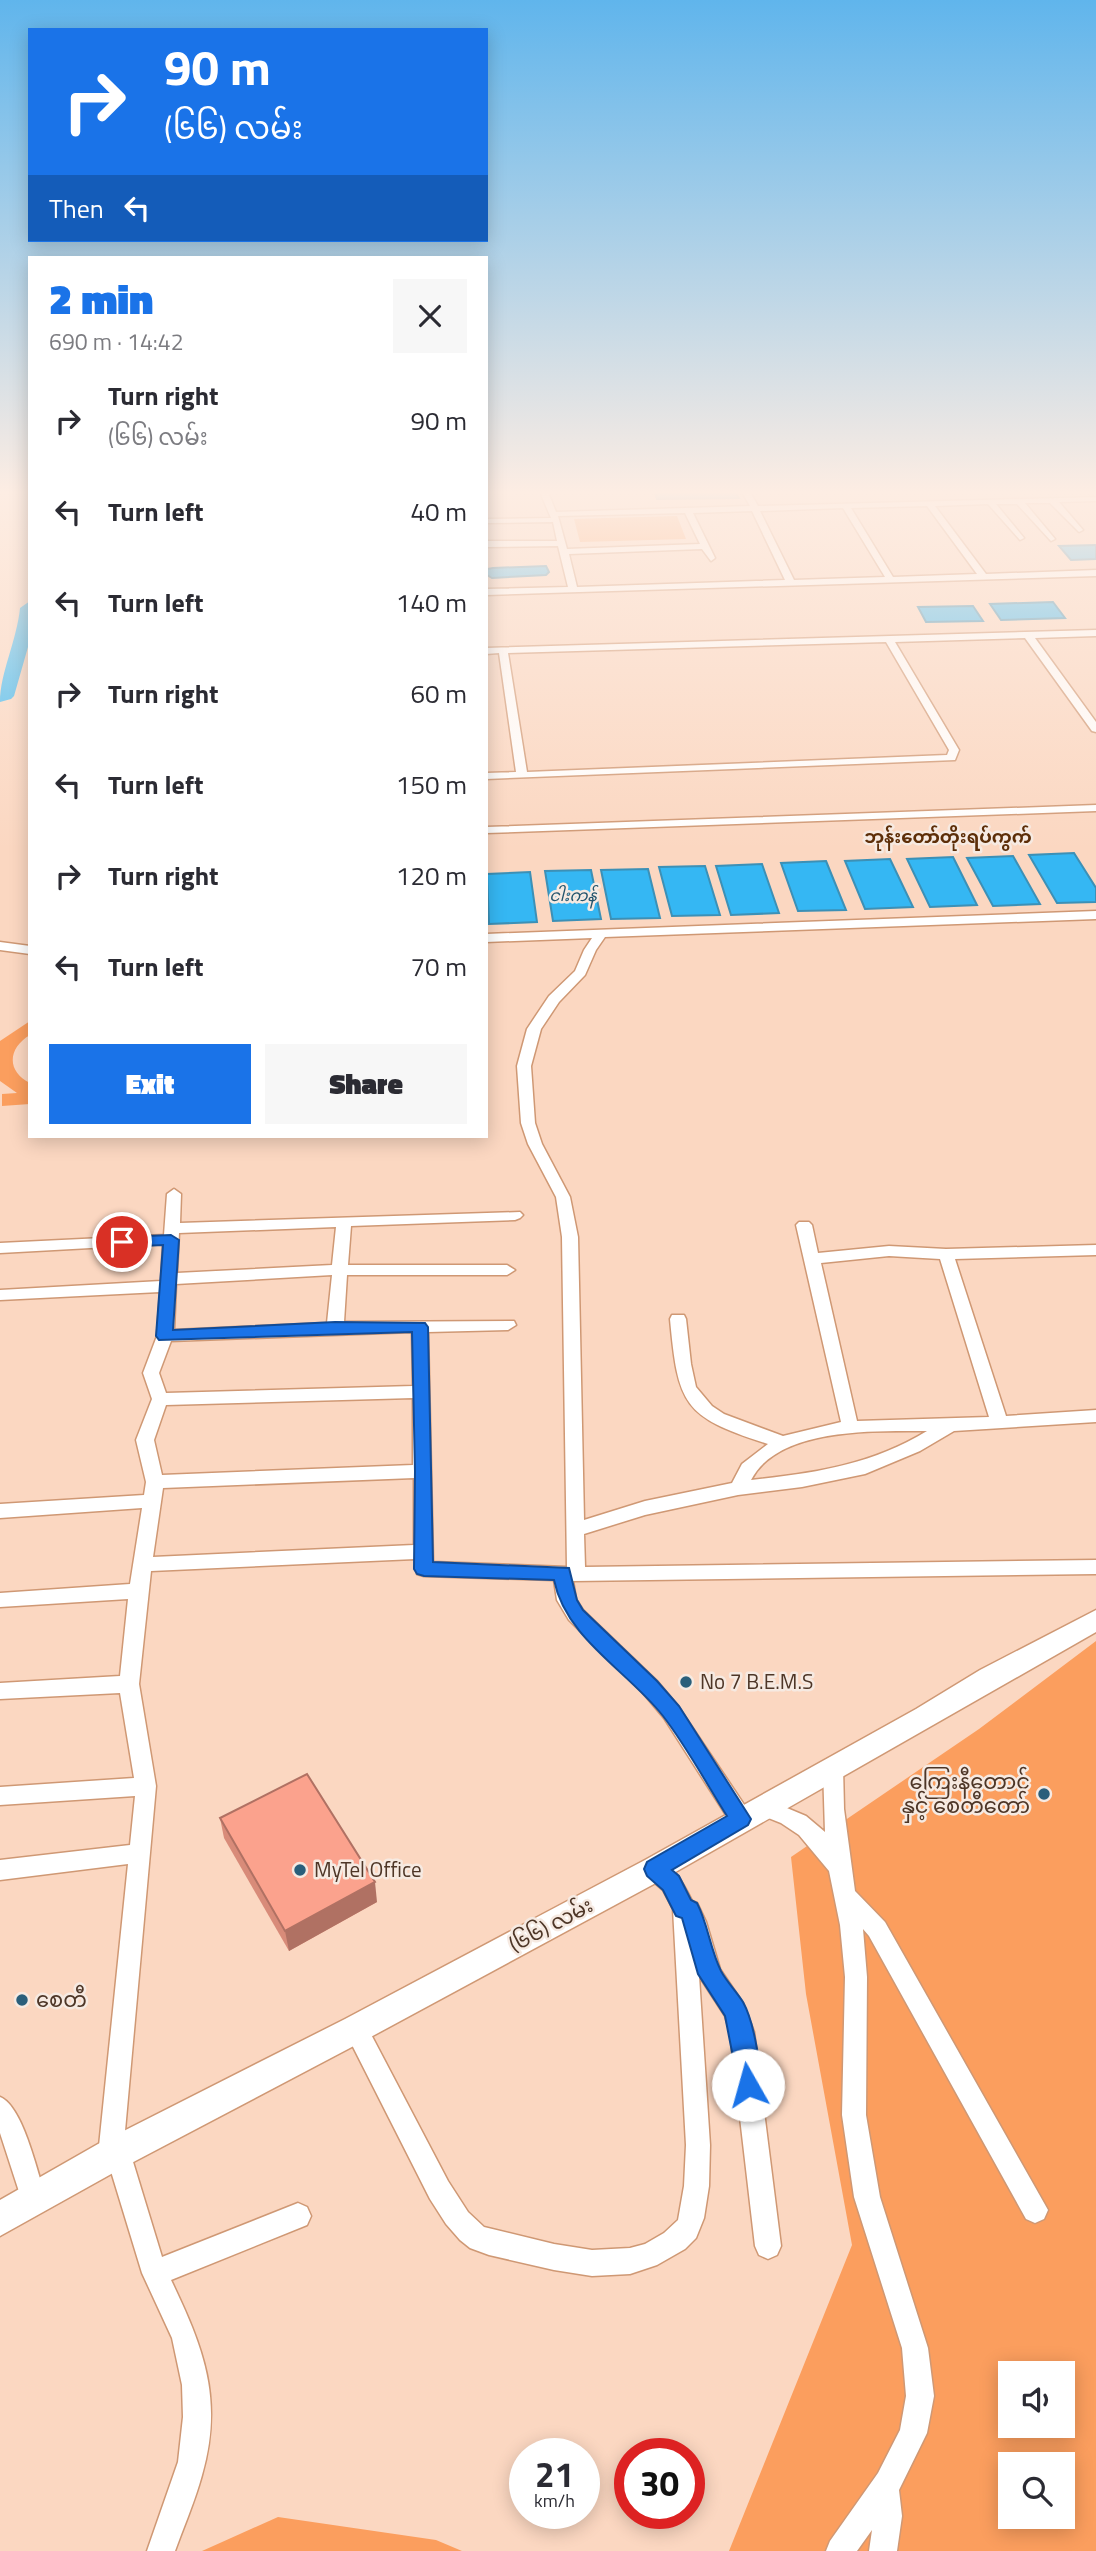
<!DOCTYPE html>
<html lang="en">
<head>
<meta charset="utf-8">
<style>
  body { margin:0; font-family:"Titillium Web","Noto Sans Myanmar",sans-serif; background:#f7f7f7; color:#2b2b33; height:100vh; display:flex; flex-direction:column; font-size:26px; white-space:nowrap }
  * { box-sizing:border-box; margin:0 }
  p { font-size:23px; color:#7c7c81 }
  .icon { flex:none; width:38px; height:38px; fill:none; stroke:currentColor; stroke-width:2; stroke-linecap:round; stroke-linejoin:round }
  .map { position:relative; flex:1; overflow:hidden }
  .sheet { position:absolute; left:28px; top:256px; width:460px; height:882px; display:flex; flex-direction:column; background:#fff; border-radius:0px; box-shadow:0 4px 18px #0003 }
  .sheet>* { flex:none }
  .guide { position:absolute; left:28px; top:28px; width:460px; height:214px; border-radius:0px; box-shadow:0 4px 18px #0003; background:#1a73e8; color:#fff; overflow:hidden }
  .tools { position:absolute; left:998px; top:2361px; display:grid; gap:14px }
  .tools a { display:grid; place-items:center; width:77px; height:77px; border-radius:0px; background:#fff; box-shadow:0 4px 18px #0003; font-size:35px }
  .speed { position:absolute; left:509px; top:2438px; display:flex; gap:14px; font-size:35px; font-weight:700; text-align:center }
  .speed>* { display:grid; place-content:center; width:91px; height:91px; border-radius:50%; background:#fff; box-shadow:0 4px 18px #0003; line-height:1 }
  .speed small { font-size:18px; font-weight:400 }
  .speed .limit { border:10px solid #d22; background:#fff; color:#111 }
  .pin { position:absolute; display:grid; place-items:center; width:60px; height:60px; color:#fff; margin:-30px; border:4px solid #fff; border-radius:50%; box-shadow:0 2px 7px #0007 }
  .me { position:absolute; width:77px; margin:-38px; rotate:353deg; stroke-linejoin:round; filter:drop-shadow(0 0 5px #0008) }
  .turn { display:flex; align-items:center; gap:24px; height:147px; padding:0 21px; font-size:32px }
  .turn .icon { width:91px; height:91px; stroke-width:2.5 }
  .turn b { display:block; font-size:49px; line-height:60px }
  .then { display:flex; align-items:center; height:66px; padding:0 21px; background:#0003; gap:14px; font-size:26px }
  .round { display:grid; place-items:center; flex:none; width:74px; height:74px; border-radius:0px; background:#f7f7f7 }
  .headline { display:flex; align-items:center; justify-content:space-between; height:119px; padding:0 21px }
  h1 { font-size:42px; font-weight:800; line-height:52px; color:#1a73e8 }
  .cta { display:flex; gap:14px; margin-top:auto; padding:14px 21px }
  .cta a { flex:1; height:80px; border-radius:0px; background:#1a73e8; color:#fff; font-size:28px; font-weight:800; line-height:80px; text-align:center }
  .cta a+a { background:#f7f7f7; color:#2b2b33 }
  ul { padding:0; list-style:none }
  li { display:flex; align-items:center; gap:21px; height:91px; padding:0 21px }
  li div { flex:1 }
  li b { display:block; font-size:26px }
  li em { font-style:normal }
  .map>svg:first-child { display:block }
</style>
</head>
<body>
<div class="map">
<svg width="1096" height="2551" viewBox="0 0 1096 2551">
  <rect width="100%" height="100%" fill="#fbd7c1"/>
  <path fill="#fb9e5e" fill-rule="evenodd" d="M 677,516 L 686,539 L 580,542 L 574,519 Z
    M 30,1021 L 30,1035 C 8,1048 6,1071 30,1083 L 30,1104 L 2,1106 L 2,1094 L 17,1093 L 0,1081 L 0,1041 Z
    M 1096,1641 L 1096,2551 L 729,2551 L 852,2245 L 806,1994 L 791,1857 L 979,1729 ZM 1010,2373 L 1062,2373 L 1062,2426 L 1010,2426 ZM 1010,2464 L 1062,2464 L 1062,2516 L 1010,2516 Z
    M 278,2517 L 436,2540 L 462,2551 L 202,2551 Z"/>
  <path fill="#35b7f3" stroke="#3c90b6" stroke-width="2" d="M 655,492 L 736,492 L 739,498 L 657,499 Z
    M 1096,545 L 1096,559 L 1071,560 L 1059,546 Z
    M 546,566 L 549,572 L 546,575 L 492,578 L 487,575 L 487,569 L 493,568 Z
    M 1053,602 L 1065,618 L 1001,620 L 990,604 Z
    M 973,606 L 983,621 L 926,622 L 918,607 Z
    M 1074,853 L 1096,888 L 1096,902 L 1057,903 L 1029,855 Z
    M 1013,856 L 1040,904 L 993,906 L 967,858 Z
    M 953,857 L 977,905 L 930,907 L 907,859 Z
    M 890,859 L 913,907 L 865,909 L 845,861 Z
    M 826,861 L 846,910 L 798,911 L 781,863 Z
    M 762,864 L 779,913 L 731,915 L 716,866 Z
    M 705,866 L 720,915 L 672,916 L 659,867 Z
    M 648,869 L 660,918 L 611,919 L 601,870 Z
    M 591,870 L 601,919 L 553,921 L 545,871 Z
    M 530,872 L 537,922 L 489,924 L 487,874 Z"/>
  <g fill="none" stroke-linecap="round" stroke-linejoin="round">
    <path fill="#35b7f3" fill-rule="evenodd" d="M 30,601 L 30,640 L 14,696 L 11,699 L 0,702 C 0,673 17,640 20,608 Z"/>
    <g stroke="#cf9874" stroke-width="3">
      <path id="street" d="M 540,492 L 548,492 L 556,512 L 750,506 L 742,492 L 750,492 L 758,506 L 1096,497 L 1096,501 L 1059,502 L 1083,530 L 1079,532 L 1050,503 L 1025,503 L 1055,539 L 1051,541 L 1017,504 L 996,504 L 1024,538 L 1020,540 L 988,504 L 935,506 L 986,574 L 1096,570 L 1096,576 L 486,595 L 486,589 L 568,587 L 558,546 L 486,547 L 486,541 L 557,541 L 553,522 L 486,523 L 486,519 L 551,518 ZM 927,506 L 977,574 L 893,577 L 851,508 ZM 843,508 L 885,577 L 794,580 L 760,511 ZM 752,511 L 785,580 L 577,587 L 569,554 L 702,549 L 711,561 L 715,558 L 693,513 ZM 685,513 L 700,544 L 567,549 L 558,516 Z
        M 1096,630 L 1096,636 L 1035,638 L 1096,722 L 1096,732 L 1092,731 L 1025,638 L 895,642 L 959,750 L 955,760 L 486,779 L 486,773 L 516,772 L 499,653 L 486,654 L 486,648 ZM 886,642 L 949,750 L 947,755 L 527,772 L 508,653 Z
        M 1096,805 L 1096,811 L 486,833 L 486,827 Z
        M 1096,911 L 1096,919 L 605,937 L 596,950 L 585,975 L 559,1002 L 541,1029 L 531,1066 L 535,1123 L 542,1144 L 570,1197 L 578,1237 L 584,1520 L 645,1501 L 732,1483 L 742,1464 L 768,1444 C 683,1417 678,1405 670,1319 L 672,1315 L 684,1315 L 686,1319 L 691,1364 L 696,1387 L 712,1406 L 724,1414 L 783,1436 L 841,1422 L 796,1225 L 799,1222 L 809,1222 L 812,1225 L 818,1253 L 889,1246 L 946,1249 L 1096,1245 L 1096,1255 L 955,1259 L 1006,1416 L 1096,1410 L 1096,1422 L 954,1431 L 920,1451 L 865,1474 L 802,1487 L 738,1495 L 645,1515 L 584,1534 L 585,1567 L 1096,1560 L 1096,1574 L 573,1581 L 576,1599 L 583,1610 L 657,1681 L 678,1706 L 749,1812 L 752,1819 L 749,1826 L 741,1828 L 733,1826 L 664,1718 L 643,1693 L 569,1620 L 557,1600 L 554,1580 L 424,1576 L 417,1574 L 415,1559 L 151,1571 L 139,1684 L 156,1786 L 124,2142 L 130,2152 L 162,2257 L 298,2203 L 307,2207 L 311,2216 L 307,2225 L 171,2280 C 203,2347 224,2399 202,2475 C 195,2501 184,2526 175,2551 L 147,2551 L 178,2462 L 183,2417 L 182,2385 L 172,2338 L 142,2273 L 110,2168 L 101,2165 L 98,2156 L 128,1864 L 0,1880 L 0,1860 L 130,1845 L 135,1796 L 0,1805 L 0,1787 L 134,1778 L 120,1693 L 0,1699 L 0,1683 L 120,1676 L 128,1599 L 0,1607 L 0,1593 L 130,1584 L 142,1508 L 0,1518 L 0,1504 L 144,1495 L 146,1482 L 136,1440 L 152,1399 L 143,1373 L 157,1336 L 160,1292 L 0,1300 L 0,1290 L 161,1281 L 163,1244 L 0,1253 L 0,1243 L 164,1235 L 167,1194 L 174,1189 L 181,1194 L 180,1223 L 520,1212 L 523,1215 L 520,1218 L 515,1220 L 351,1226 L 348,1265 L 507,1265 L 515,1270 L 507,1275 L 347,1275 L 344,1322 L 514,1321 L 516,1325 L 508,1330 L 428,1332 L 433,1562 L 567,1567 L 562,1237 L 556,1197 L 528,1144 L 521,1123 L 517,1066 L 527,1029 L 549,996 L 575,971 L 584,950 L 592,938 L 486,942 L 486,934 ZM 336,1227 L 332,1265 L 177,1273 L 179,1233 ZM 889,1256 L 940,1259 L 989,1417 L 857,1421 L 821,1263 ZM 332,1275 L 327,1323 L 174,1330 L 176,1284 ZM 412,1332 L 413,1386 L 166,1393 L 159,1373 L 171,1341 ZM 413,1398 L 413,1465 L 162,1475 L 154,1440 L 166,1405 ZM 927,1431 C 871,1465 815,1473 751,1480 C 778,1427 876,1431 927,1431 ZM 414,1478 L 414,1545 L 153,1557 L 163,1488 Z
        M 0,942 L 30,946 L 30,954 L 0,950 Z
        M 833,1758 L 840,1761 L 843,1767 L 844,1809 L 855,1891 L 885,1922 L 1048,2210 L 1044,2219 L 1035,2223 L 1026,2219 L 869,1936 L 863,1929 L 867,1977 L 866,2115 L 880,2197 L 928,2348 L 934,2396 L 927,2433 L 899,2490 L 902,2516 L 897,2551 L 869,2551 L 872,2530 L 857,2551 L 826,2551 L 830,2541 L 878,2473 L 900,2430 L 906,2396 L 902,2348 L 854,2197 L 842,2115 L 845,1977 L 840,1925 L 829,1871 L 799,1835 L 781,1823 L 756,1813 L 752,1807 L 756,1801 L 763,1798 L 806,1816 L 825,1832 L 823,1767 L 826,1761 Z
        M 655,1859 C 675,1867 683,1883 692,1901 L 697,1903 L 706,1922 L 720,1969 L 743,2003 L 754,2032 L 781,2246 L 777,2255 L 768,2259 L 759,2255 L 755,2246 L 730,2032 L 725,2016 L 699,1976 L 710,2145 L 709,2186 L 704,2218 L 696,2238 L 685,2249 L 657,2265 L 630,2274 L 592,2276 L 554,2270 L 489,2255 L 470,2248 L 460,2240 L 446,2224 L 430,2199 L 348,2037 L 344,2029 L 348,2021 L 356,2018 L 364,2021 L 448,2181 L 468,2212 L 484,2227 L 554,2244 L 592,2250 L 630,2248 L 645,2244 L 664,2233 L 678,2220 L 684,2186 L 686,2145 L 673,1909 L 663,1890 L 647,1876 L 644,1869 L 647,1862 Z
        M 0,2097 C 24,2107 38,2176 47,2201 L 43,2210 L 34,2214 L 25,2210 L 0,2133 Z"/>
    </g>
    <g stroke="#cf9874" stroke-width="3">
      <path id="secondary" d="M 1096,1610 L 1096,1632 L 665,1878 L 367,2039 L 122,2168 L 0,2236 L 0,2200 L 98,2144 L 345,2019 L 645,1860 L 916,1709 L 980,1670 Z"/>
    </g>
    <use href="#street" fill="#fff" fill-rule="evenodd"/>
    <use href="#secondary" fill="#fff" fill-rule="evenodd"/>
  </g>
  <path fill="#d88b79" d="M 220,1818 L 377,1902 L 289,1951 L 224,1838 Z"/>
  <path fill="#b07163" d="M 375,1882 L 377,1902 L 289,1951 L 285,1931 Z"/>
  <path fill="#fba28d" stroke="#b07163" stroke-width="2" d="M 307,1774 L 375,1882 L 285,1931 L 220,1818 Z"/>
  <linearGradient id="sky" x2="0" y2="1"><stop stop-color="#60b5ec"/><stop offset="0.58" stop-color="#fdede3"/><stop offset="1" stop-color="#fdede3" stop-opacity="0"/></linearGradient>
  <rect width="1096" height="849" fill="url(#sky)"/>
  <path fill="#1a73e8" stroke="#114b97" stroke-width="2" d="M 171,1235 L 179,1240 L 173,1330 L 335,1322 L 425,1323 L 428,1327 L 433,1562 L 569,1568 L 577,1600 L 583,1610 L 657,1681 L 679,1706 L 751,1819 L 748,1825 L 672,1870 L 679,1876 L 691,1900 L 697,1903 C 708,1924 710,1949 721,1971 C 727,1982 736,1991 743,2002 C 753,2020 765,2075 757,2093 L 748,2097 L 740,2093 L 725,2016 L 698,1974 L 682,1918 L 676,1916 L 663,1890 L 647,1876 L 644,1869 L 647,1862 L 727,1816 C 706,1783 687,1747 663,1716 C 628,1671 566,1639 554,1580 L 424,1576 L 417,1574 L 414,1569 L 415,1471 L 412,1332 L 159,1340 L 156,1336 L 163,1245 L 122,1247 L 115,1242 L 122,1237 Z"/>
  <g fill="#2a5f7b" stroke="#f6eae2" stroke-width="2.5">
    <circle cx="686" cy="1682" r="7"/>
    <circle cx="1044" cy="1794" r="7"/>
    <circle cx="300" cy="1870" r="7"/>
    <circle cx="22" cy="2000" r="7"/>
  </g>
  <g text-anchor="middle" stroke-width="5" stroke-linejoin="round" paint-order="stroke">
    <g font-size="16" font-style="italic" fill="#23546d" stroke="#f6eae2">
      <text x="573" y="901">ငါးကန်</text>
    </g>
    <g font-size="18" font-weight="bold" fill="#5d2e08" stroke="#f6eae2">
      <text x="948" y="843">ဘုန်းတော်တိုးရပ်ကွက်</text>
    </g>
    <g font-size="21" fill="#4e3627" stroke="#f6eae2" text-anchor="start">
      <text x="700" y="1689">No 7 B.E.M.S</text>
      <text x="1030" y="1789" text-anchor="end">ကြေးနီတောင်<tspan x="1030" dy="24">နှင့် စေတီတော်</tspan></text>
      <text x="314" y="1877">MyTel Office</text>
      <text x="36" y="2007">စေတီ</text>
    </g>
    <g font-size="21" fill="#4e3627" stroke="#f6eae2">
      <text transform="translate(551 1925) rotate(-28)" y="7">(၆၆) လမ်း</text>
    </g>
  </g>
</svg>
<div class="tools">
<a><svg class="icon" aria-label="sound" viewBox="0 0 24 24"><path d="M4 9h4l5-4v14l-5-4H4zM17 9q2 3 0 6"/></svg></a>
<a><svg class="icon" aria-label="search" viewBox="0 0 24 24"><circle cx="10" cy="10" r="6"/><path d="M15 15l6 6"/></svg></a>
</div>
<div class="speed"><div>21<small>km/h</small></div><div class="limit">30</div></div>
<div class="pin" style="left:122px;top:1242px;background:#d93025"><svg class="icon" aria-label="arrive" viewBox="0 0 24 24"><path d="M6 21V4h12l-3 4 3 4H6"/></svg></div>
<svg class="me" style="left:748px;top:2085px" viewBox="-20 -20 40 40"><circle r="19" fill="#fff"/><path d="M0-13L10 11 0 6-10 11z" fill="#1a73e8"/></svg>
<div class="guide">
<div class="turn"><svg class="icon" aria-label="right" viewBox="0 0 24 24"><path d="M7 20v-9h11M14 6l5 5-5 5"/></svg><div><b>90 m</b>(၆၆) လမ်း</div></div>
<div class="then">Then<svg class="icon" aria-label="left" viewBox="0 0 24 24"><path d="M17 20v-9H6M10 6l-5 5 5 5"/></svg></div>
</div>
<section class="sheet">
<div class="headline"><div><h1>2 min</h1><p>690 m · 14:42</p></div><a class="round"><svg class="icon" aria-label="close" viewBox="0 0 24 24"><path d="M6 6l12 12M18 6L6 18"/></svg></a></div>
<ul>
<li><svg class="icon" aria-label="right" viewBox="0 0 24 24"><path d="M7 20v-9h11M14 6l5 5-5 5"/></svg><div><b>Turn right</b><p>(၆၆) လမ်း</p></div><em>90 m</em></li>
<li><svg class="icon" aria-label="left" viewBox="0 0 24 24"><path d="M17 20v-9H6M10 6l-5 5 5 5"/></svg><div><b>Turn left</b></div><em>40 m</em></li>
<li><svg class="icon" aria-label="left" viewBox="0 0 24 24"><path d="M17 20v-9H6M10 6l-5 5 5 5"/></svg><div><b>Turn left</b></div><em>140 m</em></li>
<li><svg class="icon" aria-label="right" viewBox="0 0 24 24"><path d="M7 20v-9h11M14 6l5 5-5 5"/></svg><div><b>Turn right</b></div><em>60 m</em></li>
<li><svg class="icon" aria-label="left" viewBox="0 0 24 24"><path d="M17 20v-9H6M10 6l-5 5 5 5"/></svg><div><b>Turn left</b></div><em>150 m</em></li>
<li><svg class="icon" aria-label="right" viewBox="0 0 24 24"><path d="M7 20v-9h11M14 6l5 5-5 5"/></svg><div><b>Turn right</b></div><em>120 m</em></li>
<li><svg class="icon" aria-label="left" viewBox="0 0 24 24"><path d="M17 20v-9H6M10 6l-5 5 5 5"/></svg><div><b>Turn left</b></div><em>70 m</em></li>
</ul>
<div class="cta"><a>Exit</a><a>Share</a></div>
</section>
</div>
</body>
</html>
